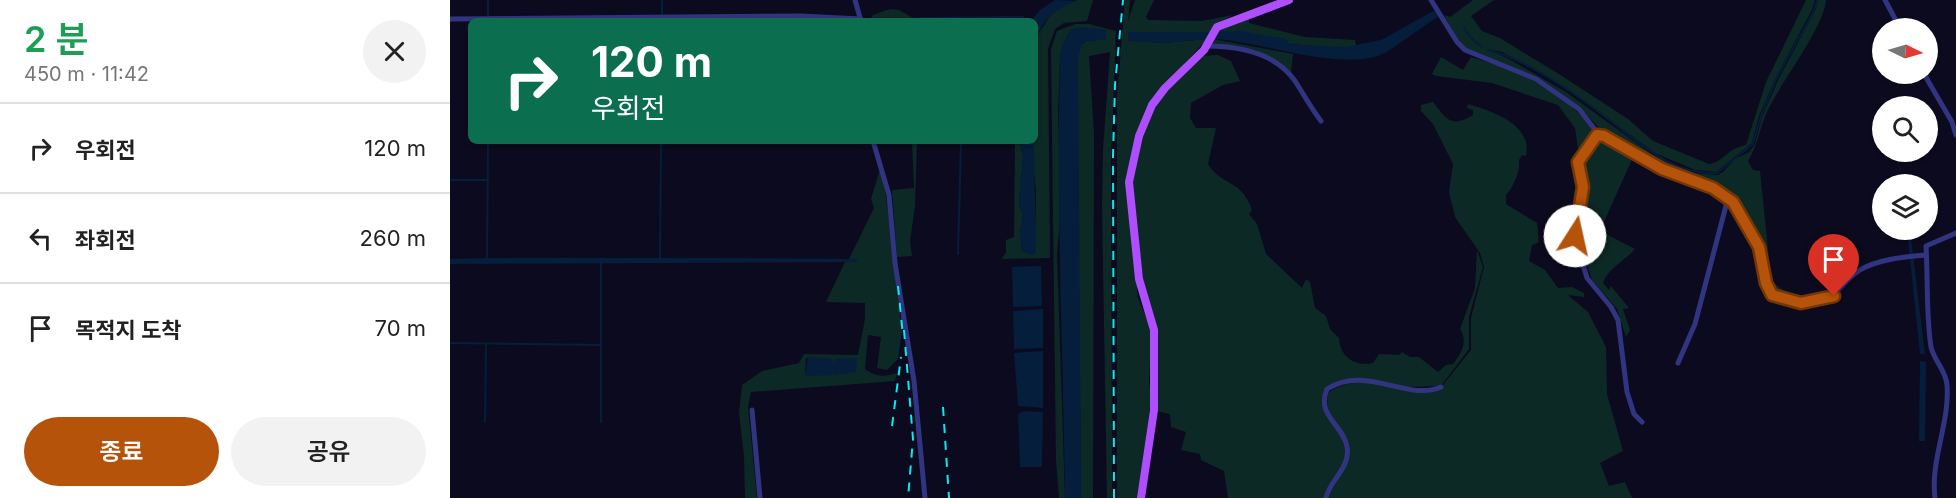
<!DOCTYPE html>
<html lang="ko">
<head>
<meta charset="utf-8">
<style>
  body { margin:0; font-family:Inter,"Noto Sans KR",sans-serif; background:#f2f2f2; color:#222; height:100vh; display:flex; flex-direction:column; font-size:22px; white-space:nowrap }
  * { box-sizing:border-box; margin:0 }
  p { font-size:20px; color:#767676 }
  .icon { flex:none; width:33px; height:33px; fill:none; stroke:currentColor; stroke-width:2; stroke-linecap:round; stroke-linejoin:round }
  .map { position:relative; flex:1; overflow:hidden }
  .details { display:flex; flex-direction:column; background:#fff; width:450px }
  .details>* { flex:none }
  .top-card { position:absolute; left:18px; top:18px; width:570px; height:126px; border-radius:9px; box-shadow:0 2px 4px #0004; background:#0b6e4f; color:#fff; overflow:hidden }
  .needle { width:39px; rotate:95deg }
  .tools { position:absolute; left:1422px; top:18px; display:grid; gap:12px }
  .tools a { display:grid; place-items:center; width:66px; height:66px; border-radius:50%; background:#fff; box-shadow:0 2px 4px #0004; font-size:30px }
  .pin { position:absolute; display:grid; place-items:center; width:51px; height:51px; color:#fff; margin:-62px -26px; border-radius:50% 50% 50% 0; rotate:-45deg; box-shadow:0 0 6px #0007 }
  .pin .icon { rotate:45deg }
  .me { position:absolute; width:66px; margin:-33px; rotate:10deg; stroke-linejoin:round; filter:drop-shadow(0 0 4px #0008) }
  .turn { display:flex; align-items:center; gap:21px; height:126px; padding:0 24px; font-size:27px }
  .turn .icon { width:78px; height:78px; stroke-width:2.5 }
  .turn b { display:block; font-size:42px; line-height:51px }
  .round { display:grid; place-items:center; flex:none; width:63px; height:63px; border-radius:32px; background:#f2f2f2 }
  .overview { display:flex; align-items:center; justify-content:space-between; height:102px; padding:0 24px }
  h1 { font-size:36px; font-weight:600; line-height:45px; color:#1e9e55 }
  .cta { display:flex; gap:12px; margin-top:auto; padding:12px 24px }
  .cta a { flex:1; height:69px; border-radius:36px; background:#b45309; color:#fff; font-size:24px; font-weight:600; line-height:69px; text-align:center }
  .cta a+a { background:#f2f2f2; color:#222 }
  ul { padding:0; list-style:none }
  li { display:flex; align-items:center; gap:18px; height:90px; padding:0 24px; border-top:2px solid #e0e0e0 }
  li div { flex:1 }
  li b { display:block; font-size:22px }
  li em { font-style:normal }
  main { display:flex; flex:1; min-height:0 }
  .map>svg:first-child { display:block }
</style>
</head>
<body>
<main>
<section class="details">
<div class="overview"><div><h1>2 분</h1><p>450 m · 11:42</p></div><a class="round"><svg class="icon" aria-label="close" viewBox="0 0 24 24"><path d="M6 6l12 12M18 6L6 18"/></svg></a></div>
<ul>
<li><svg class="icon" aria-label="right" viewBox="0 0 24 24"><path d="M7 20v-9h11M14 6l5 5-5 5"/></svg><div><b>우회전</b></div><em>120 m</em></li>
<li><svg class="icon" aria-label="left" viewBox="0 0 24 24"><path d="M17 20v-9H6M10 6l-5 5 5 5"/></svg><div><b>좌회전</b></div><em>260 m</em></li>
<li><svg class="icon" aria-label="arrive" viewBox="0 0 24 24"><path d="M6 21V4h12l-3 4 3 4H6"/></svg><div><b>목적지 도착</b></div><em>70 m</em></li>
</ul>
<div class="cta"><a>종료</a><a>공유</a></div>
</section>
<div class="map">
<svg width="1506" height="498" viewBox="0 0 1506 498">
  <rect width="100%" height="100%" fill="#0c0a1e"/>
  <path fill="#0d2925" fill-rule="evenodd" d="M 627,0 L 643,0 L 637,21 L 614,23 L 605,29 L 598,49 L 600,258 L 552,259 L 556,252 L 556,240 L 564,237 L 565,141 L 570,141 L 573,158 L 569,203 L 573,215 L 570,233 L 572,252 L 585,241 L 586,192 L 581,141 L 585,141 L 586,37 L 600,16 L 613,5 Z
    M 675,0 L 680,0 L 678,21 L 685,0 L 704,0 L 696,17 L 698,20 L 752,21 L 783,15 L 764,25 L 760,32 L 678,32 L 678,40 L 713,43 L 757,39 L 704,97 L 677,184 L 688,298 L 699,324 L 701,339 L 699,381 L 701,399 L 688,498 L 667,498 L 667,97 Z
    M 1023,0 L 1044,0 L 1021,16 L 1032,31 L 1050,38 L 1112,76 L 1178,119 L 1203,141 L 1259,164 C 1272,163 1278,148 1296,145 L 1316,82 L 1356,0 L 1365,0 L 1362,10 L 1326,77 L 1309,116 L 1302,143 L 1266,172 L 1245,170 L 1205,153 L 1118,89 L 1052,52 L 1037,49 L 1057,58 L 1116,92 L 1203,155 L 1244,173 L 1267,175 L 1273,172 L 1285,159 L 1299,152 L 1305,144 L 1312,117 L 1329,78 L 1365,11 L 1368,0 L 1376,0 C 1374,28 1329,84 1316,114 C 1309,130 1308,145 1298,161 L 1303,170 L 1310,171 L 1321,279 C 1336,299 1361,297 1383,295 L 1352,301 L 1323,293 L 1297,225 L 1287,204 L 1279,196 L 1259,183 L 1247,181 L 1213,167 L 1155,134 L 1130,108 L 1087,78 L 1016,49 L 1008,41 L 994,15 L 1000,17 Z
    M 440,9 L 449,10 L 463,18 L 463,21 L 419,21 L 423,15 Z
    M 799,17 L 799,23 L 855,37 L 905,40 L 907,49 L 850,45 L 767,31 Z
    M 625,24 L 639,24 L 666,31 L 661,157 L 662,498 L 657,498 L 652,206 L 653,149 L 660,52 L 639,56 L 644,133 L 643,498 L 631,498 L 627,75 C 628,55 624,38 650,40 L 618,34 L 610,57 L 608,114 L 611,208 L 607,254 L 615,498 L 609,498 L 606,460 L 601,49 L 607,31 Z
    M 762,39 L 843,54 L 841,73 L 806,50 L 759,44 Z
    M 768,55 L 781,61 L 790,81 L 773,85 L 741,103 L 740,118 L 746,128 L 766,128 L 758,164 C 771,186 792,179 802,210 L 799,214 L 807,224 L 816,254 L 852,288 L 856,279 L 860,282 L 865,308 L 876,316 L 880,329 L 889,338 C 890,357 905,367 923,363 L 929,354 L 949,355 L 952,352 L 960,357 L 969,357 L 988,372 L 996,365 L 1003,364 C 1012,353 1018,341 1010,329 L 1025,288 L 1027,250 L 1033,267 L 1019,317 L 1019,349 L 991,386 L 957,387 L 920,379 L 882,385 L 873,402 L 890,433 L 897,456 L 876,498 L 778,498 L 774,471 L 751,460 L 750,454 L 731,450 L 736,432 L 721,427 L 720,414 L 706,411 L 706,369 L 680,187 L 692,132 L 710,95 L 750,56 Z
    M 991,57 L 1013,70 L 1021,57 C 1068,70 1115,91 1144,131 L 1143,141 L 1129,155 L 1125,128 L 1108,105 L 1042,83 L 986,76 L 982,74 Z
    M 983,102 C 995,116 999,130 1023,115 L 1023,110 L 1017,108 L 1018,104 C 1041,111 1083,124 1076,156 L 1072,155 L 1069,160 C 1071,170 1063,188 1056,195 L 1056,204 L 1087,223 L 1089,242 L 1082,245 L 1079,261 L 1095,270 L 1108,288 L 1122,287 L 1134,293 L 1134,297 L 1118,295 L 1138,312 L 1156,347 L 1157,394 L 1173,451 L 1150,463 L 1159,486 L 1175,482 L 1182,498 L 878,498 L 899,458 C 901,434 870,418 879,392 C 912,370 952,393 988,391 L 1021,350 L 1021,318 L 1034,267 L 1030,253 L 1005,217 L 999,192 L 1003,164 L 983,124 L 971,111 L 971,105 Z
    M 1155,139 L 1183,157 L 1150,231 L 1185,249 C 1176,260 1157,269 1153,283 L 1159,290 L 1161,286 L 1179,308 L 1173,309 L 1180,330 L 1176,337 L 1167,309 L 1142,280 L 1128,237 L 1139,188 L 1133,163 L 1139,152 Z
    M 462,141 L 467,141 L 465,206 L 460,241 L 462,256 L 447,257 L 442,190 L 464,188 Z
    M 430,169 L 436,196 L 452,331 L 448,359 L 437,370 L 427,368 L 431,337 L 418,335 L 415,369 C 426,377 434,377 447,373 L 445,381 L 301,392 L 298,407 L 307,498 L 295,498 L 294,456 L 289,413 L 292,385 L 312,371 L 349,363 L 354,354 L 408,355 L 415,319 L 415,303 L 376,302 L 395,262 L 407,261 L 407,259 L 399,259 L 424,208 L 421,199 ZM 356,358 L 381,360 L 384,375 L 384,370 L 355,375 Z"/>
  <path fill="#051e3c" d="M 605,0 L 627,1 C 606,8 589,21 585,46 L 585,21 L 580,21 L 590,10 Z
    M 986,12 L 989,16 C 972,27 956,39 940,50 C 901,77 806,39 762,39 L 767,31 L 777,31 L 850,45 L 923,49 L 942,40 Z
    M 634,27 L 656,30 L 656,39 L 633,42 L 628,57 L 631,498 L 615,498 C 613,351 606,205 610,57 L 612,45 L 621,29 Z
    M 678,32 L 760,32 L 757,39 L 713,43 L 678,41 Z
    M 570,141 L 581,141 L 584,148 L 586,252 L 583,255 L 572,252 L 570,233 L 573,216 L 569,203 L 573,158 Z
    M 1457,230 L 1460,230 L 1475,354 L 1470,354 Z
    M 267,258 L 407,259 L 407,262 L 0,264 L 0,259 L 38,258 Z
    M 591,266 L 592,306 L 563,307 L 562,267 Z
    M 593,309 L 593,348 L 564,349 L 563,311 Z
    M 593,351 L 593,408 L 568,406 L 564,353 Z
    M 358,357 L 381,358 L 383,363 L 385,359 L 405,358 L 407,359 L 406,372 L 384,375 L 383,370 L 381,375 L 358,376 L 355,375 Z
    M 1470,361 L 1476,362 L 1475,441 L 1469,441 Z
    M 574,411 L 593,412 L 592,467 L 570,467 L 568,414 Z"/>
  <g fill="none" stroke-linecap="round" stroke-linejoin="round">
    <path stroke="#051e3c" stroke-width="2" d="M 38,0 L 38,17
      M 212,16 L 212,0
      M 471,18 L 573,17
      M 1014,28 L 1020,37 L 1032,47
      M 1038,50 C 1077,60 1126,94 1158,119 C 1190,143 1223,176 1267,173 L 1303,144 L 1311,116 L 1327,77 L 1364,11 L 1367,0
      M 0,180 L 38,180
      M 508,254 L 511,141
      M 37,258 L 38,141
      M 210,258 L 211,141
      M 0,343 L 150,345
      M 35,422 L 36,344
      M 151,422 L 151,262"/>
    <path stroke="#051e3c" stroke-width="7" d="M 786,34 L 834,42
      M 895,51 L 933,43 L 983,15"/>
    <path stroke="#313581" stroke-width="5" d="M 405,0 L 411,21
      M 981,0 L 1007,42 L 1015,50 L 1086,79 L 1129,109 L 1146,131 L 1145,140 L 1128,162 L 1133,187 L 1126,241 L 1137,278 L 1161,307 L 1168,320 L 1177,392 L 1184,414 L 1192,422
      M 1435,0 L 1450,28
      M 0,19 L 351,16 L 411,19
      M 756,46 C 789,46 825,52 845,81 C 854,95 861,108 871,121
      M 1474,74 L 1502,122 L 1506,135
      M 1147,135 L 1154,136 C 1173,146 1191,158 1210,168 C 1232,179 1273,186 1286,207 C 1293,217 1304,235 1308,247 C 1321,278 1309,305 1357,303 C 1388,302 1388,284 1410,270 C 1428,259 1455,257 1476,255
      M 423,141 L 439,195 L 445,263 L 464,381 L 475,498
      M 1228,363 L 1245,324 L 1278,198
      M 302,410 L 310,498
      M 876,498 C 880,480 901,467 897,447 C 893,424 866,416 877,389 C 917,364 957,402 991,387
      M 1485,498 C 1480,460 1500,423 1497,385 C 1496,370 1484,361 1481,347 C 1476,315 1478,279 1476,246 L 1506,233"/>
    <path stroke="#ae4eff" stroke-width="8" d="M 691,498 L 704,410 L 704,330 L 689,279 L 679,182 L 689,136 L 702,105 L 715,88 L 754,50 L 767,27 L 839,0"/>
    <path stroke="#00eff2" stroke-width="2" stroke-dasharray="9 8" stroke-linecap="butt" d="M 448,286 L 453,336
      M 454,330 L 463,439 L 458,498
      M 493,407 L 499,498
      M 442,426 L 451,357
      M 664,498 L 663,156 L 665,85 L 673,0"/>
  </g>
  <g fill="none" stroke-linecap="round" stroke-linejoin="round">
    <g stroke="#753606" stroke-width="15">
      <path id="route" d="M 1125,236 L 1133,187 L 1128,162 L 1147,135 L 1154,136 L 1212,169 L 1263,188 L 1283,202 L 1309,247 L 1316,283 L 1322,295 L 1351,303 L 1384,296"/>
    </g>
    <use href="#route" stroke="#b45309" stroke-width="10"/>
  </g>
</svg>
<div class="tools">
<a><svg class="needle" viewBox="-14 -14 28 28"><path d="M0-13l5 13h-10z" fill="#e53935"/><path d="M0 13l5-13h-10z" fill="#767676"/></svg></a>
<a><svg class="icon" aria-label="search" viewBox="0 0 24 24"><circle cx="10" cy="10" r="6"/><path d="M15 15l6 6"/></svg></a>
<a><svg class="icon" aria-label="layers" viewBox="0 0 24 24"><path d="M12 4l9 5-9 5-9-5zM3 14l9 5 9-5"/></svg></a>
</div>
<div class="pin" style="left:1384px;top:296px;background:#d93025"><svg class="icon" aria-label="arrive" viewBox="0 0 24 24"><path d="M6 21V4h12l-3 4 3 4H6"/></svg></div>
<svg class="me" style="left:1125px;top:236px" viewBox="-20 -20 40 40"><circle r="19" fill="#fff"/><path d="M0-13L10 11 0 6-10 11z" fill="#b45309"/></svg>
<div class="top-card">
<div class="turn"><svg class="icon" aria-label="right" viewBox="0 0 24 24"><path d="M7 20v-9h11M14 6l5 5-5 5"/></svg><div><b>120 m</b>우회전</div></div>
</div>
</div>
</main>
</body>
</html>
